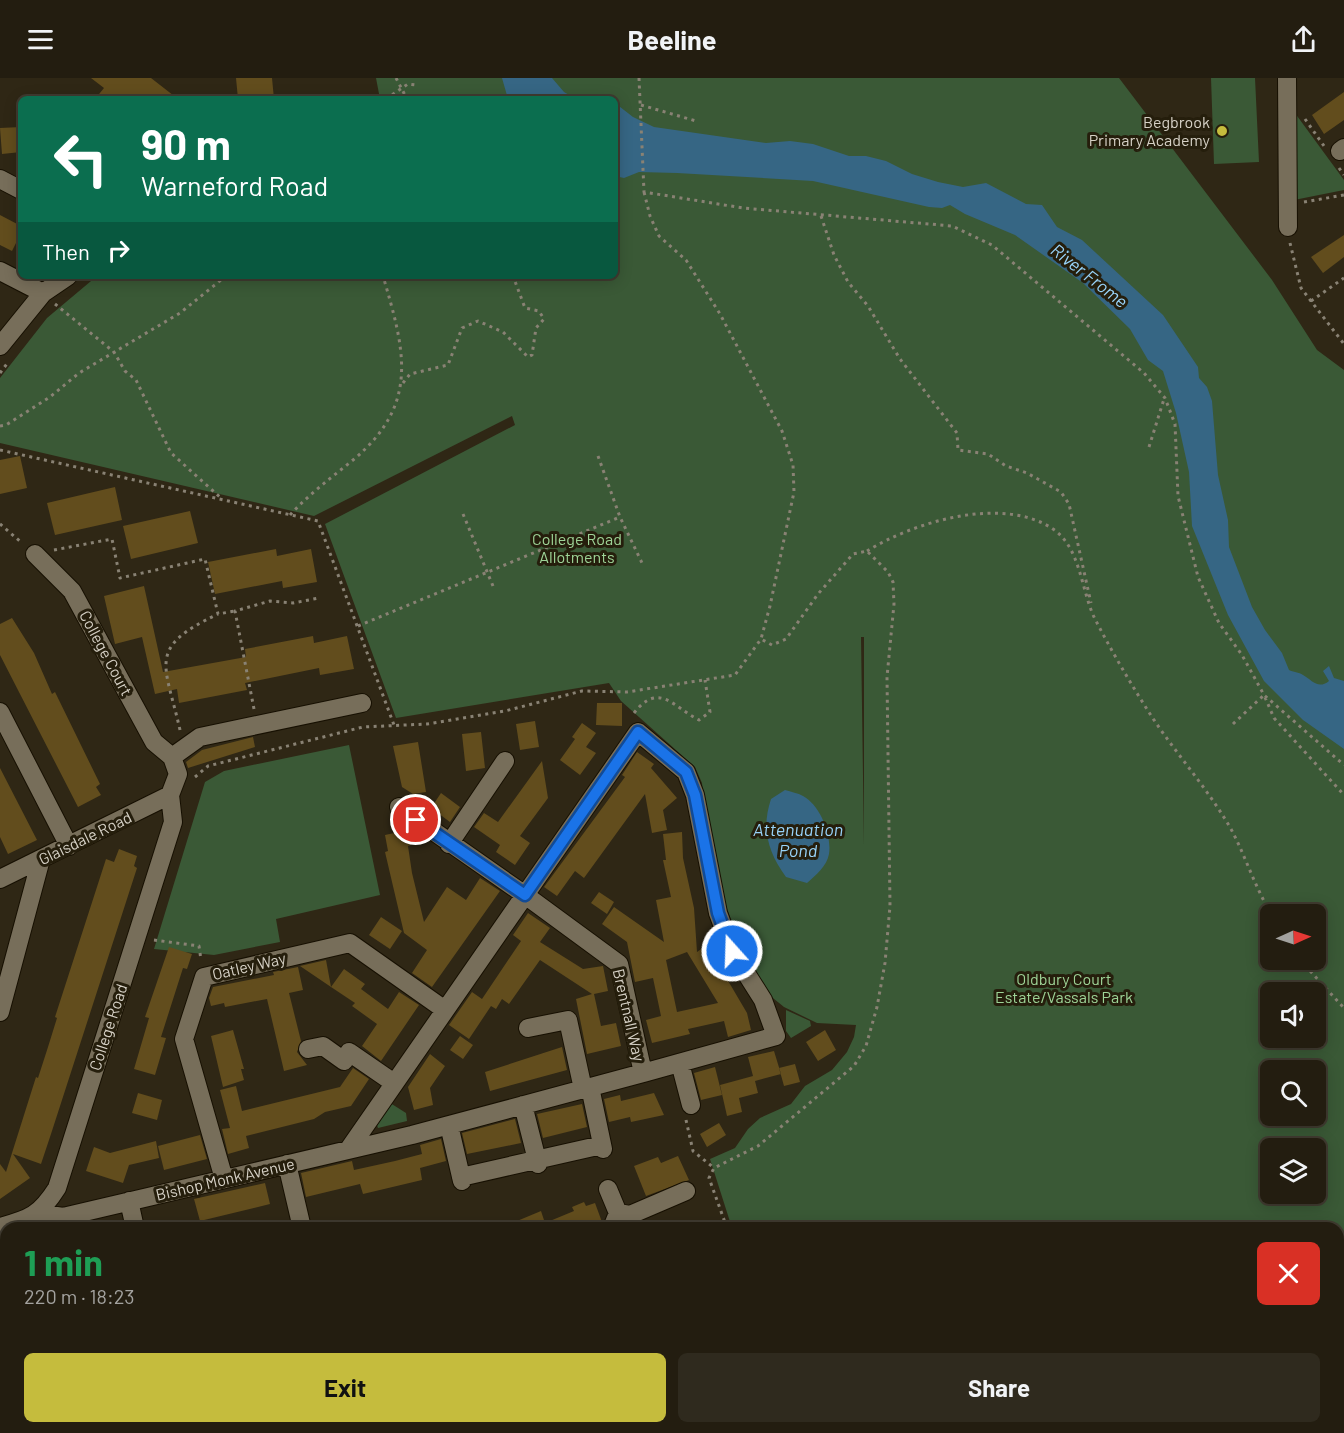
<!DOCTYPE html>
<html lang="en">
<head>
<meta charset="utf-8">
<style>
  body { margin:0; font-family:Barlow,sans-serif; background:#2f2a1e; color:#f1f3f6; height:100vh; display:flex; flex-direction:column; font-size:22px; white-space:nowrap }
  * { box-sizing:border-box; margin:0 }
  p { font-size:20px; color:#a3a29f }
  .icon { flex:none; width:33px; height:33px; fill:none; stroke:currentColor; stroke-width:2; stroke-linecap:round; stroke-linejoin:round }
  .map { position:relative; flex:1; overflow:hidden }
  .details { position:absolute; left:0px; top:1144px; width:1344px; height:212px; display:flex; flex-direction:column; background:#231d10; border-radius:18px 18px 0 0; box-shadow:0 3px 15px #0003,0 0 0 2px #403b30 }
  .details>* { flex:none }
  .hud { position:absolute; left:18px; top:18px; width:600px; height:183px; border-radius:9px; box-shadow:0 3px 15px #0003,0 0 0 2px #403b30; background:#0b6e4f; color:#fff; overflow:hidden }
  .needle { width:39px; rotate:87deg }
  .tools { position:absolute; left:1260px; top:826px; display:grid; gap:12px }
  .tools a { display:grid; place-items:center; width:66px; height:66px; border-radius:9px; background:#231d10; box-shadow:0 3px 15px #0003,0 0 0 2px #403b30; font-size:30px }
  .pin { position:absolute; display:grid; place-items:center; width:51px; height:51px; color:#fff; margin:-26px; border:3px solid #fff; border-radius:50%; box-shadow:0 2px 6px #0007 }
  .me { position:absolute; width:66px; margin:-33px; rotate:340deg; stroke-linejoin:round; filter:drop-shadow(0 0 4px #0008) }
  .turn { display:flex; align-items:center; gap:21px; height:126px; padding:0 24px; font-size:27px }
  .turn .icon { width:78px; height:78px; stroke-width:2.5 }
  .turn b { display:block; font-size:42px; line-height:51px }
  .then { display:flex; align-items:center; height:57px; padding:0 24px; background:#0003; gap:12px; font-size:22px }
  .round { display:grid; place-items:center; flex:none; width:63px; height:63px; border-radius:9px; background:#2f2a1e }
  .overview { display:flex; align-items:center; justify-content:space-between; height:102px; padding:0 24px }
  h1 { font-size:36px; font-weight:700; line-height:45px; color:#1e9e55 }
  .action { display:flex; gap:12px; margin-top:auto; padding:12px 24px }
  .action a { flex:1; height:69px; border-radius:9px; background:#c5bc3d; color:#111; font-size:24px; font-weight:700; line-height:69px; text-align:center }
  .action a+a { background:#2f2a1e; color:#f1f3f6 }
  header { display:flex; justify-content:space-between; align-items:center; height:78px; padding:0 24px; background:#231d10; font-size:27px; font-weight:700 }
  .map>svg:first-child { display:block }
</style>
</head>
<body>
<header><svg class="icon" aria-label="menu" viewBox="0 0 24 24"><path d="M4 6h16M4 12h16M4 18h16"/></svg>Beeline<svg class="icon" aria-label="share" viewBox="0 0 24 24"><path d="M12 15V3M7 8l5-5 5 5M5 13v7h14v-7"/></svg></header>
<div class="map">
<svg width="1344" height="1355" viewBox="0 0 1344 1355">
  <rect width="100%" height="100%" fill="#2f2715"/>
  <path fill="#3a5936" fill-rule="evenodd" d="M 376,0 L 1119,0 L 1272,202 L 1317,272 L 1344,292 L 1344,1355 L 802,1355 L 800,1350 L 1338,1350 L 1338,1150 L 732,1150 L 710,1081 L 735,1070 L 748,1051 L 760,1040 L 791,1026 L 805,1008 L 832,992 L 847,974 L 854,959 L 856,947 L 817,945 L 784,929 L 763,912 L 741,871 L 723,819 L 706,742 L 702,705 L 695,689 L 621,623 L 609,605 L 396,640 L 325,446 L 515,347 L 512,338 L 314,438 L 0,365 L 0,300 L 47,240 L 97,198 L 615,198 L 615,21 L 380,21 ZM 861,559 L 864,559 L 864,767 ZM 1270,837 L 1316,837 L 1316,882 L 1270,882 ZM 1270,915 L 1316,915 L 1316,960 L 1270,960 ZM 1270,993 L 1316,993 L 1316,1038 L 1270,1038 ZM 1270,1071 L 1316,1071 L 1316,1116 L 1270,1116 Z
    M 1211,0 L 1255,0 L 1259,84 L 1214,86 Z
    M 1292,31 L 1344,102 L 1344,112 L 1294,122 Z
    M 349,667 L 380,817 L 276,841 L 280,864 L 214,877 L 154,871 L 205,704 L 224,693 Z
    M 786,932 L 810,943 L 811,948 L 791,960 L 786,953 Z
    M 387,1023 L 406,1035 L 407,1043 L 378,1050 L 375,1041 Z"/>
  <path fill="#366684" d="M 502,0 L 552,0 L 564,14 L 576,21 L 508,21 Z
    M 615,25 L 633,39 L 654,49 L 766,65 L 790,63 L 813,66 L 849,78 L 866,78 L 886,83 L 912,96 L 938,104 L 963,109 L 986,105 L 1026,126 L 1042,127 L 1057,149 L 1082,162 L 1163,237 L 1198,289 L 1199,300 L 1207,309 L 1212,323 L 1218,397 L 1228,442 L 1229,469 L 1252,529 L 1265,552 L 1282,575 L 1289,592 C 1293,594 1299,594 1303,597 C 1312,602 1318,612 1329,603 L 1323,593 L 1329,588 L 1334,600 L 1344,603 L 1344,671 L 1303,642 L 1264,603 L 1228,537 L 1192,448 L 1189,394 L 1176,335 L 1163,293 L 1148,282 L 1130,251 L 1083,205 L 1015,157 L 965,136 L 950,127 L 942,130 L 929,129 L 813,103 L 677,95 L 639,94 L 624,100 L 615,98 Z
    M 785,712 C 791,714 798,715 803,718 C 820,727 832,757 829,776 C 827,788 816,797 807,805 L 786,799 C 768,774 761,751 771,721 Z"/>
  <path fill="#624d1d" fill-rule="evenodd" d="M 91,0 L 151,0 L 178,21 L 95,21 L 104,10 Z
    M 236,0 L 272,0 L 274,21 L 238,21 Z
    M 1344,14 L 1344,42 L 1324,56 L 1312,37 Z
    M 21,49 L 21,74 L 2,76 L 0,50 Z
    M 0,137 L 21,148 L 21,155 L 12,173 L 0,167 Z
    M 1344,157 L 1344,179 L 1323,195 L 1311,179 Z
    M 20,378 L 27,410 L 0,416 L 0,382 Z
    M 115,409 L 122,442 L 55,457 L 47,425 Z
    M 190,433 L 198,465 L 131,481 L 123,448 Z
    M 276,471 L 277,478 L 311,471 L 317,504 L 283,510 L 282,503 L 215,516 L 208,484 Z
    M 144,508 L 163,594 L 246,579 L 245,571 L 313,558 L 314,565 L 347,558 L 354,591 L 320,597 L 319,590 L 245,605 L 247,612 L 179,625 L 177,611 L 155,616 L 142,559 L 115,566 L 104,518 Z
    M 12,540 L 34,575 L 52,616 L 55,614 L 100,706 L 96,709 L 101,717 L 78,729 L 0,577 L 0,546 Z
    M 597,625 L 622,625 L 622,648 L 596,647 Z
    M 535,643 L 539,669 L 520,672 L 516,646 Z
    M 582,645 L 596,655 L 586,669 L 596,675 L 580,697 L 560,682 L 575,661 L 572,659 Z
    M 481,654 L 485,690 L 466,693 L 462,656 Z
    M 253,659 L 255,669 L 188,690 L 186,684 L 202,672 Z
    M 418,664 L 426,714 L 413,716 L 402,709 L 393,668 Z
    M 637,674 L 654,686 L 651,690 L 677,720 L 663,732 L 667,752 L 652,755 L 645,716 L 584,800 L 575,793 L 557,818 L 544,809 L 625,699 L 622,697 Z
    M 542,683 L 548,720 L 520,758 L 530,765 L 515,787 L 496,774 L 500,767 L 474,749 L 484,735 L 498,744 Z
    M 0,690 L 37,762 L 8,776 L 0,759 Z
    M 441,715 L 460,729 L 450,744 L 431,730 Z
    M 408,752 L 411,767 L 408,768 L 412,795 L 424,844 L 447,809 L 466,822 L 480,800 L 500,813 L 432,909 L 412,895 L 427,872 L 404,855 L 385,774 L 388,773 L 385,757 Z
    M 682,754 L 683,780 L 694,830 L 697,874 L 707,867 L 747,935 L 751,952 L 728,959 L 724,943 L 688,951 L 690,956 L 652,965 L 646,942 L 661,938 L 653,900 L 635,904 L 627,864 L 602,846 L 614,829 L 664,864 L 656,822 L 671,819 L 663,782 L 666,782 L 663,756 ZM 687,874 L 718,925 L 677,934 L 666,882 Z
    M 119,771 L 137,778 L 134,788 L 137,790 L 51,1056 L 41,1086 L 13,1076 L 30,1100 L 0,1121 L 0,1086 L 6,1094 L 36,999 L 38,1000 L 48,969 L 57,940 L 55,939 L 106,781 L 114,784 Z
    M 599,814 L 614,824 L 607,836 L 591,825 Z
    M 528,835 L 550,850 L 540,864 L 583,891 L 603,888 L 608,913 L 594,916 L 601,948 L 616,945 L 621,968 L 587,976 L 576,921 L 592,916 L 540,882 L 509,926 L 502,921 L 496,931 L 491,928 L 469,961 L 449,947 L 472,914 L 482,921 L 521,863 L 513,857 Z
    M 381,839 L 402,853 L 390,871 L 369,857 Z
    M 169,869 L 192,876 L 187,891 L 183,890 L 161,959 L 166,960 L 155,997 L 134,991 L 149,940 L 145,939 Z
    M 326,882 L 331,909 L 300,888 Z
    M 298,889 L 303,912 L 289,915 L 301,963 L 297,974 L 307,987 L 284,993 L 267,921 L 225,929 L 224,925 L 211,928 L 209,920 L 213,909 L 274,897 L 273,894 Z
    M 344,891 L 365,906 L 361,911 L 388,931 L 399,914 L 419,927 L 381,983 L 362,968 L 377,946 L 352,928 L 355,925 L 331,909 Z
    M 233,952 L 244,991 L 241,991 L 244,1002 L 223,1009 L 211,958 Z
    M 825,952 L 836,972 L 818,983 L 806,964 Z
    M 460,958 L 473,967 L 463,981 L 450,972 Z
    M 562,969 L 567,992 L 490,1013 L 485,994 Z
    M 774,973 L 781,996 L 755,1003 L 758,1015 L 739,1020 L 742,1034 L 727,1038 L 720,1007 L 753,998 L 748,979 Z
    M 430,976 L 445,988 L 430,1010 L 433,1027 L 414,1032 L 408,1009 Z
    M 795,986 L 800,1004 L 784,1008 L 779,990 Z
    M 715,989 L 722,1017 L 701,1022 L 694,995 Z
    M 353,990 L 369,1001 L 351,1028 L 325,1034 L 314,1041 L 246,1058 L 249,1070 L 228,1076 L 222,1051 L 230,1050 L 220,1012 L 236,1008 L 242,1033 L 340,1009 Z
    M 138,1015 L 162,1022 L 157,1042 L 132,1035 Z
    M 654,1015 L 664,1037 L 631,1044 L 630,1039 L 609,1044 L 604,1021 L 620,1017 L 621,1023 Z
    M 582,1026 L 587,1049 L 543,1060 L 537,1036 Z
    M 515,1041 L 521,1065 L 467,1076 L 462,1055 Z
    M 719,1045 L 726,1057 L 707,1069 L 700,1056 Z
    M 200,1057 L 207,1081 L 164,1092 L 158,1068 Z
    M 441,1061 L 446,1083 L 420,1090 L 422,1102 L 363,1116 L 360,1106 L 306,1119 L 301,1095 L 352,1083 L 354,1092 L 395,1083 L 422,1076 L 420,1067 Z
    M 156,1063 L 159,1080 L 129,1087 L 123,1105 L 86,1093 L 94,1069 L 110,1075 Z
    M 678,1078 L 689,1102 L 646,1118 L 634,1088 L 658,1079 L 661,1085 Z
    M 265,1105 L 270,1126 L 200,1143 L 194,1121 Z
    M 584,1124 L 586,1128 L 595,1125 L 602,1144 L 601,1150 L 500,1150 L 541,1133 L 545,1145 L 574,1133 L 572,1129 Z"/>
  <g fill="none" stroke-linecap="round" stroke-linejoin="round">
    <g stroke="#171002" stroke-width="20">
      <path id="minor" d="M 1287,0 L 1288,149
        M 1340,73 L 1344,70
        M 0,101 L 21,112
        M 0,193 L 43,215 L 68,198
        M 0,268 L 43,215
        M 0,634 L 69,768
        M 172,679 L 200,659 L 362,625
        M 399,729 L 525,817 L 638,654 L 686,694 L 695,717 L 718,835 L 732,873 L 763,922 L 776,958 L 643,995
        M 449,766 L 505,683
        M 0,801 L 170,717
        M 0,934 L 41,781
        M 528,950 L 568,942 L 583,1011
        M 308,971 L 323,968 L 344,983 L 349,974 L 394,1005
        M 680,985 L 691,1027
        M 590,1009 L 603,1071
        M 523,1027 L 538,1086
        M 449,1047 L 462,1103
        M 287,1086 L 302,1150
        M 461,1099 L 602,1067
        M 224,1101 L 184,961 L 204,899 L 350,865 L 445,932
        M 608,1111 L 618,1135 L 612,1150
        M 129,1123 L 135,1150
        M 37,1135 L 63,1139 L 412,1057 L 643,995 L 619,886 L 525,817 L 349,1071
        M 618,1135 L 630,1137 L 686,1113
        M 0,1149 C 30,1141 40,1137 57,1110 L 173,744 L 170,717 L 178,696 L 172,679 L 154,664 L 72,513 L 35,476
        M 0,1267 L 6,1266
        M 350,1350 L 351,1355
        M 528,1350 L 530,1355
        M 759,1350 L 763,1355"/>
    </g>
    <path stroke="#898274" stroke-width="3" stroke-dasharray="3 4.5" stroke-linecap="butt" d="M 396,0 L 407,21
      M 639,0 L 644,114 L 743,130 L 952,148 L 992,167 L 1144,295 L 1165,320 L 1175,346 L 1178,418 L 1198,499 L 1219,545 L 1242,577 L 1264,617 L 1344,687
      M 386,21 L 408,6 L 416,7
      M 641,27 L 696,43
      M 1305,41 L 1324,68
      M 1339,90 L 1344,97
      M 1304,124 L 1344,117
      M 821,138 L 834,177 L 848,204 L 868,228 L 900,281 L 957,355 L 958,372 L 988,376 L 1006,388 L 1027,395 L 1061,414 L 1069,426 L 1091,525
      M 1290,165 L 1301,210 L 1344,266
      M 1311,223 L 1344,200
      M 55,226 L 114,274 L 125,293 L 136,302 L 171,375 L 221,420
      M 0,295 L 9,283
      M 403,305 L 410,296 L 448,287 L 462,250 L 478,243 L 503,254 L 528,279 L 532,277 L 536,250 L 544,241 L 539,233 L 525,230 L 513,198
      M 0,348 L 6,347 L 50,319 L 79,295 L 180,235 L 226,198
      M 1149,369 L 1164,321
      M 0,372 L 318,443 L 394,647
      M 598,378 L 620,439 L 642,485
      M 463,436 L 493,508
      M 290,437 C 309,416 331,400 353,382 C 420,326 405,273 383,198
      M 0,446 L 22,465
      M 54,472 L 112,461 L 120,500 L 205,481 L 218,536 L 235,533
      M 867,473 C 914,444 1002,417 1053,451 C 1081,470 1081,513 1095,541 C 1112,574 1132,608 1152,639 C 1177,677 1208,711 1231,751 C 1246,779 1255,810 1272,837
      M 358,548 L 620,439
      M 254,631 L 235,533 L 270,523 L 293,525 L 319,520
      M 634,635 C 659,603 673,629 699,642 L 710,634 L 705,602
      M 1233,646 L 1264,617 L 1274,640 L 1344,717
      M 180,652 C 165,585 146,570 218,536
      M 195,699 L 208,688 L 363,649 L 427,646 L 505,633 L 582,613 L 627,614 L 735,597 L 761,561 L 770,528 L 794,414 L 793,387 L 782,353 L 720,236 L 686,182 L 659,158 L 650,138 L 644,114
      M 154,862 L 199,868 L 201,882
      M 1300,882 L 1344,930
      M 686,1042 L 693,1073 L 714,1090
      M 727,1150 L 709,1100 L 714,1090 L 758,1068 L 854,988 L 866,968 L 877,929 L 885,885 L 890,828 L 887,599 L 894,526 L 893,504 L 888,494 L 867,473 L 853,476 L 818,516 L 786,561 L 772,567 L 761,561
      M 1338,1328 L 1344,1326
      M 1181,1355 L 1190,1350
      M 1251,1355 L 1267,1350"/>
    <use href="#minor" stroke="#776e5a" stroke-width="18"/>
  </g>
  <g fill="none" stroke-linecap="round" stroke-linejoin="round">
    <g stroke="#114b97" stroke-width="15">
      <path id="route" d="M 416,742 L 525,817 L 638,654 L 686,694 L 695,717 L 718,835 L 732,873"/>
    </g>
    <use href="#route" stroke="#1a73e8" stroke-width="10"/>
  </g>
  <circle fill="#c5bc3d" stroke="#251e0c" stroke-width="2" cx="1222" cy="53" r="6"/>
  <g text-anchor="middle" stroke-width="6" stroke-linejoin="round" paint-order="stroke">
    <g font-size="16" fill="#d6d1c6" stroke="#251e0c" text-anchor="end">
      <text x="1210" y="50">Begbrook<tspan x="1210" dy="18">Primary Academy</tspan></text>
    </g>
    <g font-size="16" fill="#9ed497" stroke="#251e0c">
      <text x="577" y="467">College Road<tspan x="577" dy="18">Allotments</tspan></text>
      <text x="1064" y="907">Oldbury Court<tspan x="1064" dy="18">Estate/Vassals Park</tspan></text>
    </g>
    <g font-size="16" fill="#d6d1c6" stroke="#251e0c">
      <text transform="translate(106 575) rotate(62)" y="6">College Court</text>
      <text transform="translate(85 760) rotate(-26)" y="6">Glaisdale Road</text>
      <text transform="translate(249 888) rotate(-13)" y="6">Oatley Way</text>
      <text transform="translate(629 937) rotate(77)" y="6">Brentnall Way</text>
      <text transform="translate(108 949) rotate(-72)" y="6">College Road</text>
      <text transform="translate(225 1101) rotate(-13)" y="6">Bishop Monk Avenue</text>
    </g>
    <g font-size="18" font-style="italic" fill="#98d3f9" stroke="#251e0c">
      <text transform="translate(1089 198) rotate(38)" y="6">River Frome</text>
      <text x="798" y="758">Attenuation<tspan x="798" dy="21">Pond</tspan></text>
    </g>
  </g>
</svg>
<div class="tools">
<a><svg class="needle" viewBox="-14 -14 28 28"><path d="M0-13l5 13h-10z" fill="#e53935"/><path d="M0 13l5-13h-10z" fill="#a3a29f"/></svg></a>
<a><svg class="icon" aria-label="sound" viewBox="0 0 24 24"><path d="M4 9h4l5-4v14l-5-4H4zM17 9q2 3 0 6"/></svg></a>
<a><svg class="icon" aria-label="search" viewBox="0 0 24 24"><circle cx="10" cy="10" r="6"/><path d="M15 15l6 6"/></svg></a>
<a><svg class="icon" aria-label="layers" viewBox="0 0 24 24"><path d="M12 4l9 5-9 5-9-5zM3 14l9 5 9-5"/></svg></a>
</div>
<div class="pin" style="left:416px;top:742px;background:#d93025"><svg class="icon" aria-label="arrive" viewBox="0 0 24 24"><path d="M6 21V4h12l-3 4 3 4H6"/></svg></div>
<svg class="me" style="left:732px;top:873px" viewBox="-20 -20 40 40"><circle r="17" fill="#1a73e8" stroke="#fff" stroke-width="3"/><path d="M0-11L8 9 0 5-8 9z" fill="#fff"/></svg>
<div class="hud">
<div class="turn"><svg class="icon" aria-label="left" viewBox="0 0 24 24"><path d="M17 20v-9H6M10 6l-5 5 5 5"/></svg><div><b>90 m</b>Warneford Road</div></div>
<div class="then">Then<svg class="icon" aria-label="right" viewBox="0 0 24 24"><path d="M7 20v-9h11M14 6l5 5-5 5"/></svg></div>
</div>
<section class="details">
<div class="overview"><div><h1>1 min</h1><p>220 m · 18:23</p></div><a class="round" style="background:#d93025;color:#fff"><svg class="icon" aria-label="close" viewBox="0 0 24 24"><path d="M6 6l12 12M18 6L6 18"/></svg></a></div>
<div class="action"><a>Exit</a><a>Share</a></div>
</section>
</div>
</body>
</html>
